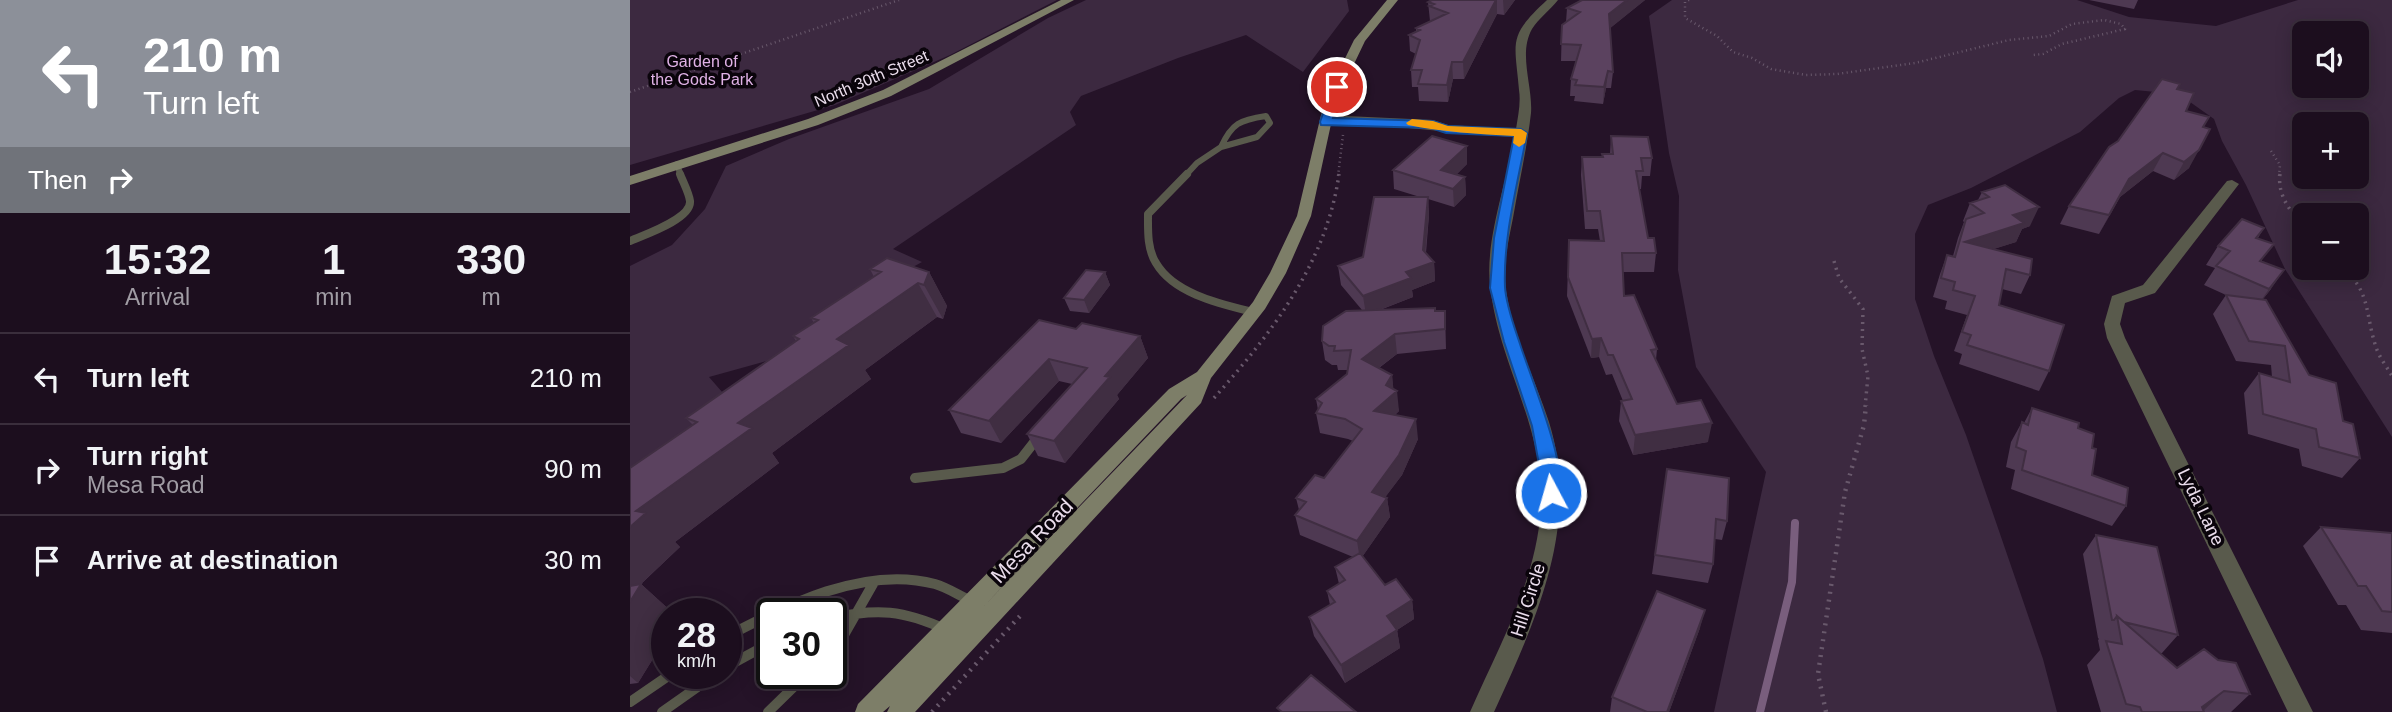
<!DOCTYPE html>
<html lang="en">
<head>
<meta charset="utf-8">
<style>
  body { margin:0; font-family:Arial,sans-serif; background:#251727; color:#f1f3f6; height:100vh; display:flex; flex-direction:column; font-size:26px; white-space:nowrap }
  * { box-sizing:border-box; margin:0 }
  p { font-size:23px; color:#a09ca4 }
  .icon { flex:none; width:38px; height:38px; fill:none; stroke:currentColor; stroke-width:2; stroke-linecap:round; stroke-linejoin:round }
  .map { position:relative; flex:1; overflow:hidden }
  .sheet { display:flex; flex-direction:column; background:#1c0e1e; width:630px }
  .sheet>* { flex:none }
  .top-card { background:#8c9099; color:#fff; overflow:hidden }
  .fabs { position:absolute; left:1662px; top:21px; display:grid; gap:14px }
  .fabs a { display:grid; place-items:center; width:77px; height:77px; border-radius:10px; background:#1c0e1e; box-shadow:0 4px 18px #0003,0 0 0 2px #3a2e3c; font-size:35px }
  .speed { position:absolute; left:21px; top:598px; display:flex; gap:14px; font-size:35px; font-weight:700; text-align:center }
  .speed>* { display:grid; place-content:center; width:91px; height:91px; border-radius:50%; background:#1c0e1e; box-shadow:0 4px 18px #0003,0 0 0 2px #3a2e3c; line-height:1 }
  .speed small { font-size:18px; font-weight:400 }
  .speed .limit { border:4px solid #111; border-radius:10px; background:#fff; color:#111 }
  .pin { position:absolute; display:grid; place-items:center; width:60px; height:60px; color:#fff; margin:-30px; border:4px solid #fff; border-radius:50%; box-shadow:0 2px 7px #0007 }
  .me { position:absolute; width:77px; margin:-38px; rotate:354deg; stroke-linejoin:round; filter:drop-shadow(0 0 5px #0008) }
  .turn { display:flex; align-items:center; gap:24px; height:147px; padding:0 28px; font-size:32px }
  .turn .icon { width:91px; height:91px; stroke-width:2.5 }
  .turn b { display:block; font-size:49px; line-height:60px }
  .then { display:flex; align-items:center; height:66px; padding:0 28px; background:#0003; gap:14px; font-size:26px }
  .eta { display:flex; justify-content:space-evenly; align-items:center; height:119px; text-align:center }
  .eta b { font-size:42px; font-weight:600; line-height:49px }
  ul { padding:0; list-style:none }
  li { display:flex; align-items:center; gap:21px; height:91px; padding:0 28px; border-top:2px solid #3a2e3c }
  li div { flex:1 }
  li b { display:block; font-size:26px }
  li em { font-style:normal }
  main { display:flex; flex:1; min-height:0 }
  .map>svg:first-child { display:block }
</style>
</head>
<body>
<main>
<section class="sheet">
<div class="top-card">
<div class="turn"><svg class="icon" aria-label="left" viewBox="0 0 24 24"><path d="M17 20v-9H6M10 6l-5 5 5 5"/></svg><div><b>210 m</b>Turn left</div></div>
<div class="then">Then<svg class="icon" aria-label="right" viewBox="0 0 24 24"><path d="M7 20v-9h11M14 6l5 5-5 5"/></svg></div>
</div>
<div class="eta">
<div><b>15:32</b><p>Arrival</p></div>
<div><b>1</b><p>min</p></div>
<div><b>330</b><p>m</p></div>
</div>
<ul>
<li><svg class="icon" aria-label="left" viewBox="0 0 24 24"><path d="M17 20v-9H6M10 6l-5 5 5 5"/></svg><div><b>Turn left</b></div><em>210 m</em></li>
<li><svg class="icon" aria-label="right" viewBox="0 0 24 24"><path d="M7 20v-9h11M14 6l5 5-5 5"/></svg><div><b>Turn right</b><p>Mesa Road</p></div><em>90 m</em></li>
<li><svg class="icon" aria-label="arrive" viewBox="0 0 24 24"><path d="M6 21V4h12l-3 4 3 4H6"/></svg><div><b>Arrive at destination</b></div><em>30 m</em></li>
</ul>
</section>
<div class="map">
<svg width="1762" height="712" viewBox="0 0 1762 712">
  <rect width="100%" height="100%" fill="#251328"/>
  <path fill="#3c2940" fill-rule="evenodd" d="M 0,0 L 427,0 L 320,55 L 205,105 L 0,165 Z
    M 456,0 L 717,0 L 719,11 L 673,72 L 616,35 L 548,58 L 451,96 L 440,112 L 446,125 L 263,249 L 292,262 L 221,301 L 165,353 L 79,377 L 106,408 L 0,493 L 0,266 L 42,245 L 75,209 L 96,166 L 159,139 L 299,89 L 418,18 Z
    M 1042,0 L 1447,0 L 1499,17 L 1586,26 L 1668,0 L 1762,0 L 1762,437 L 1655,269 L 1616,185 L 1592,141 L 1584,119 L 1560,102 L 1536,93 L 1505,90 L 1489,98 L 1450,132 L 1341,188 L 1298,205 L 1285,234 L 1285,299 L 1304,356 L 1336,435 L 1413,659 L 1427,712 L 1084,712 L 1136,472 L 1066,367 L 1048,270 L 1049,196 L 1039,153 L 1019,16 ZM 1675,33 L 1727,33 L 1727,86 L 1675,86 ZM 1675,124 L 1727,124 L 1727,177 L 1675,177 ZM 1675,215 L 1727,215 L 1727,268 L 1675,268 Z"/>
  <g fill="none" stroke-linecap="round" stroke-linejoin="round">
    <path stroke="#795e7d" stroke-width="8" d="M 1130,712 L 1162,582 L 1165,523"/>
    <path stroke="#69596c" stroke-width="2.5" stroke-dasharray="1 3.5" stroke-linecap="butt" d="M 1059,0 L 1055,2 L 1055,18 L 1087,36 L 1103,52 L 1122,58 L 1141,69 L 1176,75 L 1207,74 L 1285,63 L 1379,40 L 1419,36 L 1442,24 L 1474,20 L 1491,24 L 1495,29 L 1432,44 L 1413,54 L 1403,55
      M 0,92 L 269,0
      M 720,107 L 730,78
      M 1641,151 L 1650,165 L 1649,176
      M 708,176 L 713,135"/>
    <path stroke="#69596c" stroke-width="3.5" stroke-dasharray="2 5" stroke-linecap="butt" d="M 1650,174 C 1647,197 1662,212 1675,230
      M 1204,261 L 1209,278 L 1233,309 L 1232,349 L 1238,376 L 1235,407
      M 1711,268 C 1741,289 1735,315 1746,347 C 1749,357 1757,367 1762,376
      M 584,398 C 641,334 697,262 709,174"/>
    <path stroke="#69596c" stroke-width="4.5" stroke-dasharray="2 6" stroke-linecap="butt" d="M 302,712 L 390,616
      M 1196,712 L 1188,674 L 1215,492 L 1234,425 L 1236,405"/>
    <path stroke="#595a4c" stroke-width="6" d="M 636,116 L 640,123 L 627,137 L 591,147 C 602,123 610,120 636,116 Z
      M 47,164 L 51,176
      M 555,176 L 567,163 L 591,147"/>
    <path stroke="#595a4c" stroke-width="8" d="M 557,174 L 518,214 C 518,230 517,249 526,263 C 544,294 591,304 623,312
      M 0,241 C 14,235 62,219 60,201 C 59,193 53,182 50,174"/>
    <path stroke="#595a4c" stroke-width="10" d="M 285,478 L 373,468 L 391,459 L 409,436
      M 201,618 C 248,608 273,610 317,630
      M 96,637 C 156,605 235,565 305,584 C 319,588 331,597 344,602
      M 97,637 L 109,659
      M 201,651 L 210,642 L 243,584
      M 96,667 L 142,642
      M 0,702 L 41,674
      M 32,712 L 86,674
      M 138,712 L 177,674"/>
    <path fill="#595a4c" fill-rule="evenodd" d="M 917,0 L 928,0 C 920,10 909,18 902,29 C 888,54 903,86 901,113 C 897,148 889,183 883,218 C 879,238 874,259 875,281 C 879,329 904,376 919,422 C 951,525 906,620 864,712 L 840,712 C 869,646 907,580 911,506 C 915,427 867,361 860,284 C 855,241 877,180 885,137 C 833,134 783,127 732,125 C 720,124 698,129 690,122 L 696,118 L 716,116 L 803,120 L 818,125 L 886,129 C 888,116 891,103 889,90 C 885,41 877,37 917,0 Z
      M 1602,180 L 1609,184 L 1525,293 L 1495,303 L 1490,324 L 1495,338 L 1683,712 L 1658,712 L 1477,338 L 1474,324 L 1482,296 L 1513,285 L 1597,181 Z"/>
    <path fill="#7d7e68" fill-rule="evenodd" d="M 431,0 L 444,0 L 261,96 L 188,125 L 0,185 L 0,176 L 178,119 L 253,90 Z
      M 757,0 L 768,0 L 735,41 L 713,87 L 703,115 L 681,216 L 656,273 L 635,309 L 581,378 L 571,403 L 285,712 L 257,712 L 260,706 L 253,712 L 225,712 L 228,704 L 539,389 L 567,372 L 623,302 L 640,273 L 667,216 L 691,115 L 701,87 L 724,40 ZM 557,395 L 352,608 L 551,399 Z"/>
  </g>
  <path fill="#4e3952" d="M 802,0 L 885,0 L 874,15 L 867,14 L 834,79 L 823,79 L 818,102 L 789,101 L 788,87 L 782,87 L 781,70 L 786,54 L 780,51 L 779,35 L 786,31 L 786,28 L 800,21 L 798,2 Z
    M 952,0 L 1015,0 L 980,28 L 983,72 L 981,88 L 976,88 L 973,104 L 944,101 L 945,96 L 940,96 L 941,79 L 946,61 L 931,61 L 932,25 L 936,22 L 937,8 Z
    M 1459,0 L 1508,0 L 1504,9 Z
    M 1548,89 L 1556,111 L 1574,127 L 1559,168 L 1544,180 L 1523,171 L 1490,197 L 1469,234 L 1430,224 L 1439,206 L 1488,141 Z
    M 981,136 L 1022,158 L 1020,176 L 1012,176 L 1011,189 L 1009,189 L 1018,238 L 1026,253 L 1024,272 L 993,272 L 994,296 L 1027,349 L 1026,360 L 1047,404 L 1078,442 L 1003,455 L 989,421 L 991,401 L 993,401 L 982,374 L 976,375 L 969,357 L 961,358 L 937,296 L 939,240 L 970,241 L 968,229 L 955,229 L 951,175 L 952,157 L 972,157 L 972,154 L 980,154 Z
    M 837,146 L 837,164 L 827,174 L 835,177 L 836,195 L 824,207 L 798,199 L 799,215 L 796,253 L 804,262 L 805,281 L 782,290 L 783,297 L 750,310 L 815,311 L 816,349 L 767,354 L 749,368 L 762,375 L 763,389 L 769,411 L 765,415 L 788,439 L 772,475 L 755,497 L 757,498 L 760,517 L 732,557 L 755,585 L 782,600 L 784,619 L 767,630 L 770,648 L 715,683 L 684,636 L 679,617 L 700,605 L 697,591 L 709,584 L 705,567 L 723,557 L 670,535 L 665,515 L 669,510 L 666,498 L 694,478 L 723,441 L 718,439 L 690,433 L 686,413 L 688,410 L 686,399 L 717,374 L 718,370 L 708,370 L 707,365 L 702,365 L 695,360 L 692,341 L 732,310 L 711,285 L 708,266 L 733,257 L 790,197 L 764,189 L 763,170 Z
    M 1352,192 L 1400,226 L 1392,229 L 1386,242 L 1363,249 L 1400,275 L 1391,294 L 1372,289 L 1369,305 L 1419,371 L 1409,391 L 1329,364 L 1332,354 L 1324,351 L 1337,315 L 1315,309 L 1317,301 L 1303,297 L 1310,274 L 1317,255 L 1323,256 L 1328,238 L 1334,222 L 1333,221 L 1340,203 L 1348,200 Z
    M 1634,228 L 1628,238 L 1632,261 L 1641,289 L 1633,299 L 1679,375 L 1713,421 L 1730,458 L 1712,478 L 1672,466 L 1669,449 L 1618,434 L 1614,393 L 1629,373 L 1642,377 L 1641,365 L 1606,361 L 1583,314 L 1596,295 L 1574,285 L 1585,268 L 1576,265 L 1588,246 Z
    M 240,269 L 299,272 L 317,306 L 313,319 L 307,317 L 235,370 L 241,379 L 142,453 L 149,463 L 45,542 L 50,547 L 10,585 L 11,584 L 44,614 L 37,614 L 37,636 L 8,683 L 0,684 L 0,468 L 63,425 L 56,418 L 166,341 L 163,336 L 184,323 L 181,318 L 244,277 Z
    M 475,272 L 480,285 L 459,313 L 440,311 L 434,298 Z
    M 446,329 L 510,336 L 518,358 L 487,395 L 489,399 L 435,463 L 408,456 L 397,434 L 442,384 L 429,381 L 371,443 L 331,433 L 319,410 Z
    M 1402,408 L 1448,428 L 1462,448 L 1462,475 L 1496,506 L 1482,526 L 1381,489 L 1385,470 L 1376,467 L 1381,442 L 1392,422 L 1394,423 Z
    M 1037,469 L 1097,521 L 1092,540 L 1085,539 L 1083,564 L 1078,583 L 1022,574 Z
    M 1691,527 L 1762,533 L 1762,633 L 1731,630 L 1716,605 L 1708,605 L 1673,546 Z
    M 1466,535 L 1548,635 L 1532,653 L 1530,653 L 1547,668 L 1620,694 L 1601,712 L 1471,712 L 1457,665 L 1470,650 L 1468,640 L 1469,639 L 1468,638 L 1453,554 Z
    M 1070,628 L 1039,712 L 980,712 L 982,697 Z"/>
  <path fill="#402e42" d="M 866,0 L 867,0 L 867,14 L 834,79 L 833,62 Z
    M 873,0 L 885,0 L 874,15 Z
    M 997,0 L 1015,0 L 978,30 L 979,14 Z
    M 822,62 L 823,79 L 818,102 L 817,85 Z
    M 978,71 L 976,88 L 973,104 L 974,87 Z
    M 837,146 L 837,164 L 814,186 L 811,170 Z
    M 1569,150 L 1559,168 L 1544,180 L 1554,162 Z
    M 1533,153 L 1523,171 L 1490,197 L 1469,234 L 1499,179 Z
    M 835,177 L 836,195 L 824,207 L 823,189 Z
    M 798,197 L 799,215 L 794,265 L 804,262 L 805,281 L 782,290 L 783,297 L 736,315 L 733,296 L 776,272 L 793,250 Z
    M 1409,207 L 1400,226 L 1392,229 L 1386,242 L 1327,261 L 1335,242 L 1383,215 Z
    M 1654,270 L 1641,289 L 1626,308 L 1639,289 Z
    M 299,272 L 317,306 L 313,319 L 294,285 Z
    M 475,272 L 480,285 L 459,313 L 454,300 Z
    M 288,283 L 307,317 L 235,370 L 241,379 L 142,453 L 149,463 L 45,542 L 50,547 L 0,594 L 0,527 L 6,511 L 207,339 Z
    M 765,334 L 767,354 L 735,378 L 732,359 Z
    M 510,336 L 518,358 L 487,395 L 489,399 L 435,463 L 424,441 L 475,376 Z
    M 971,338 L 969,357 L 961,358 L 962,339 Z
    M 419,359 L 429,381 L 371,443 L 359,421 Z
    M 762,375 L 764,394 L 767,391 L 769,411 L 747,430 L 744,411 Z
    M 786,419 L 788,439 L 772,475 L 745,511 L 742,492 Z
    M 1082,423 L 1078,442 L 1003,455 L 1005,435 Z
    M 757,498 L 760,517 L 730,560 L 727,541 Z
    M 11,584 L 44,614 L 37,614 L 37,636 L 8,683 L 0,676 L 0,602 Z
    M 782,600 L 784,619 L 767,630 L 770,648 L 715,683 L 711,665 L 757,616 Z
    M 1075,610 L 1070,628 L 1039,712 L 1037,712 Z
    M 1594,691 L 1572,712 L 1572,707 Z"/>
  <path fill="#5b425f" stroke="#402e42" stroke-width="2" d="M 802,0 L 866,0 L 833,62 L 822,62 L 817,85 L 788,84 L 792,70 L 781,70 L 790,40 L 779,35 L 790,30 L 786,28 L 818,13 L 799,6 L 804,4 L 798,2 Z
    M 952,0 L 997,0 L 979,14 L 983,72 L 978,71 L 974,87 L 945,85 L 947,80 L 941,79 L 951,45 L 931,44 L 932,25 L 950,12 L 937,8 Z
    M 1532,79 L 1550,84 L 1547,89 L 1564,93 L 1556,111 L 1579,117 L 1573,127 L 1580,129 L 1569,150 L 1554,162 L 1533,153 L 1499,179 L 1479,215 L 1439,206 L 1479,147 L 1488,141 Z
    M 802,136 L 837,146 L 811,170 L 835,177 L 823,189 L 763,170 Z
    M 981,136 L 1018,137 L 1022,158 L 1011,158 L 1013,171 L 1006,171 L 1018,238 L 1024,238 L 1026,253 L 992,253 L 994,296 L 1004,295 L 1027,349 L 1021,350 L 1047,404 L 1071,400 L 1082,423 L 1005,435 L 991,401 L 1002,399 L 983,355 L 978,355 L 971,338 L 962,339 L 938,277 L 939,240 L 974,241 L 970,211 L 957,211 L 952,157 L 973,157 L 972,154 L 983,154 Z
    M 1375,185 L 1409,207 L 1383,215 L 1394,223 L 1335,242 L 1402,259 L 1400,275 L 1376,269 L 1369,305 L 1434,325 L 1419,371 L 1337,345 L 1341,335 L 1332,332 L 1345,296 L 1323,290 L 1325,282 L 1311,278 L 1317,255 L 1325,257 L 1336,219 L 1354,213 L 1340,203 L 1359,197 L 1352,192 Z
    M 744,197 L 798,197 L 793,250 L 804,262 L 776,272 L 781,278 L 733,296 L 708,266 L 733,257 Z
    M 1612,219 L 1634,228 L 1626,238 L 1644,244 L 1630,261 L 1654,270 L 1639,289 L 1586,266 L 1600,251 L 1588,246 Z
    M 257,258 L 299,272 L 294,285 L 288,283 L 207,339 L 219,345 L 108,423 L 122,428 L 6,511 L 16,513 L 0,527 L 0,468 L 67,422 L 56,418 L 169,339 L 163,336 L 188,320 L 181,318 L 251,272 L 240,269 Z
    M 456,270 L 475,272 L 454,300 L 434,298 Z
    M 1596,295 L 1636,300 L 1679,375 L 1706,383 L 1713,421 L 1723,424 L 1730,458 L 1689,447 L 1686,429 L 1633,414 L 1629,373 L 1660,382 L 1655,346 L 1619,341 Z
    M 805,308 L 805,311 L 815,311 L 815,329 L 765,334 L 732,359 L 762,375 L 756,385 L 767,391 L 744,411 L 786,419 L 769,455 L 742,492 L 757,498 L 727,541 L 665,515 L 676,502 L 666,498 L 685,475 L 694,478 L 732,429 L 715,419 L 686,413 L 692,403 L 686,399 L 717,374 L 721,350 L 704,351 L 705,346 L 699,346 L 692,341 L 693,326 L 716,311 Z
    M 409,320 L 446,329 L 452,323 L 510,336 L 475,376 L 480,377 L 424,441 L 397,434 L 457,368 L 419,359 L 359,421 L 319,410 Z
    M 1402,408 L 1449,423 L 1448,428 L 1464,434 L 1462,448 L 1466,449 L 1462,475 L 1498,488 L 1496,506 L 1392,470 L 1396,451 L 1386,447 L 1392,422 L 1398,425 Z
    M 1037,469 L 1099,478 L 1097,521 L 1086,519 L 1083,564 L 1025,555 Z
    M 1691,527 L 1762,533 L 1762,612 L 1752,611 L 1736,586 L 1728,586 Z
    M 1466,535 L 1527,547 L 1548,635 L 1494,622 L 1487,616 L 1484,620 L 1482,620 Z
    M 730,553 L 755,585 L 766,579 L 782,600 L 757,616 L 767,630 L 711,665 L 679,617 L 705,602 L 697,591 L 715,580 L 705,567 Z
    M 11,584 L 0,602 L 0,586 Z
    M 1027,591 L 1075,610 L 1037,712 L 1017,712 L 982,697 Z
    M 1487,616 L 1547,668 L 1574,649 L 1588,660 L 1606,663 L 1620,694 L 1594,691 L 1572,707 L 1574,712 L 1512,712 L 1510,707 L 1496,704 L 1476,641 L 1492,644 Z
    M 681,675 L 726,712 L 652,712 L 647,708 Z"/>
  <path fill="#1a73e8" stroke="#114b97" stroke-width="2" d="M 707,83 L 713,87 L 703,118 L 803,121 L 818,126 L 891,129 L 897,133 C 888,183 873,236 875,287 C 876,305 884,326 890,344 C 899,373 941,473 928,498 L 921,500 L 915,498 L 902,426 L 874,342 L 860,288 L 864,238 L 884,136 L 816,133 L 801,128 L 691,125 L 690,122 L 702,87 Z"/>
  <path fill="#f59e0b" d="M 782,119 L 803,121 L 818,126 L 891,129 L 897,133 L 895,143 L 889,147 L 883,143 L 884,136 C 848,134 813,132 778,125 L 776,123 Z"/>
  <g text-anchor="middle" stroke-width="7" stroke-linejoin="round" paint-order="stroke">
    <g font-size="16" fill="#e0b2e6" stroke="#0a040b">
      <text x="72" y="67">Garden of<tspan x="72" dy="18">the Gods Park</tspan></text>
    </g>
    <g font-size="16" fill="#eaddec" stroke="#0a040b">
      <text transform="translate(241 78) rotate(-23)" y="6">North 30th Street</text>
    </g>
    <g font-size="18" fill="#eaddec" stroke="#0a040b">
      <text transform="translate(1571 507) rotate(64)" y="6">Lyda Lane</text>
      <text transform="translate(898 600) rotate(-72)" y="6">Hill Circle</text>
    </g>
    <g font-size="21" fill="#eaddec" stroke="#0a040b">
      <text transform="translate(402 541) rotate(-46)" y="7">Mesa Road</text>
    </g>
  </g>
</svg>
<div class="fabs">
<a><svg class="icon" aria-label="sound" viewBox="0 0 24 24"><path d="M4 9h4l5-4v14l-5-4H4zM17 9q2 3 0 6"/></svg></a>
<a>+</a>
<a>−</a>
</div>
<div class="speed"><div>28<small>km/h</small></div><div class="limit">30</div></div>
<div class="pin" style="left:707px;top:87px;background:#d93025"><svg class="icon" aria-label="arrive" viewBox="0 0 24 24"><path d="M6 21V4h12l-3 4 3 4H6"/></svg></div>
<svg class="me" style="left:921px;top:493px" viewBox="-20 -20 40 40"><circle r="17" fill="#1a73e8" stroke="#fff" stroke-width="3"/><path d="M0-11L8 9 0 5-8 9z" fill="#fff"/></svg>
</div>
</main>
</body>
</html>
